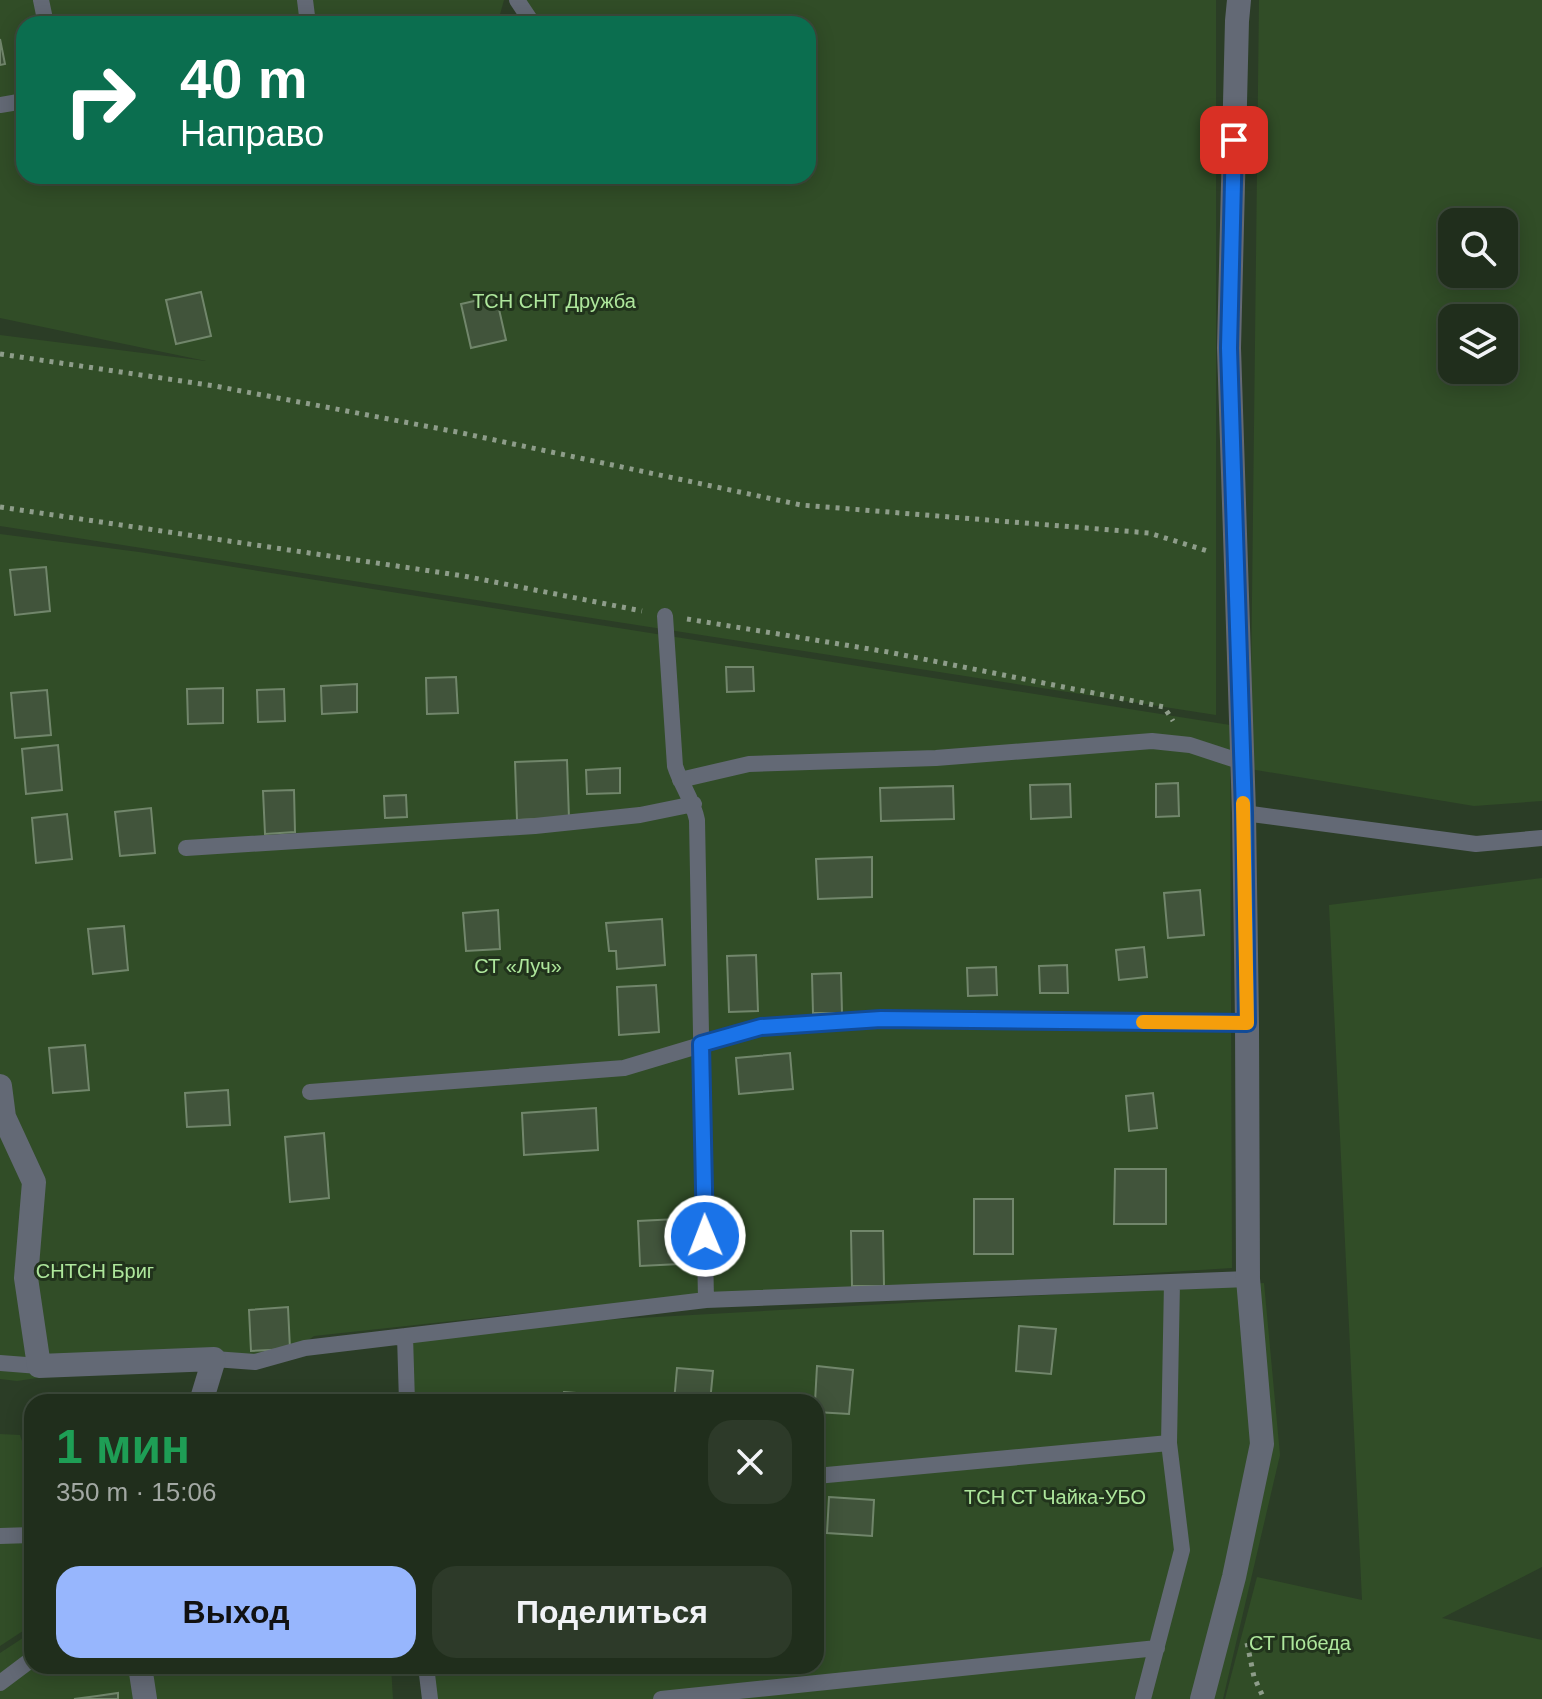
<!DOCTYPE html>
<html lang="ru">
<head>
<meta charset="utf-8">
<style>
  body { margin:0; font-family:Arial,sans-serif; background:#2d3a29; color:#f1f3f6; height:100vh; display:flex; flex-direction:column; font-size:30px; white-space:nowrap }
  * { box-sizing:border-box; margin:0 }
  p { font-size:26px; color:#a2a8a3 }
  .icon { flex:none; width:44px; height:44px; fill:none; stroke:currentColor; stroke-width:2; stroke-linecap:round; stroke-linejoin:round }
  .map { position:relative; flex:1; overflow:hidden }
  .sheet { position:absolute; left:24px; top:1394px; width:800px; height:280px; display:flex; flex-direction:column; background:#202e1c; border-radius:24px; box-shadow:0 4px 20px #0003,0 0 0 2px #3d4a3b }
  .sheet>* { flex:none }
  .banner { position:absolute; left:16px; top:16px; width:800px; height:168px; border-radius:24px; box-shadow:0 4px 20px #0003,0 0 0 2px #3d4a3b; background:#0b6e4f; color:#fff; overflow:hidden }
  .tools { position:absolute; left:1438px; top:208px; display:grid; gap:16px }
  .tools a { display:grid; place-items:center; width:80px; height:80px; border-radius:16px; background:#202e1c; box-shadow:0 4px 20px #0003,0 0 0 2px #3d4a3b; font-size:40px }
  .pin { position:absolute; display:grid; place-items:center; width:68px; height:68px; color:#fff; margin:-34px; border-radius:16px; box-shadow:0 4px 12px #0006 }
  .me { position:absolute; width:88px; margin:-44px; rotate:359deg; stroke-linejoin:round; filter:drop-shadow(0 0 6px #0008) }
  .turn { display:flex; align-items:center; gap:28px; height:168px; padding:0 32px; font-size:36px }
  .turn .icon { width:104px; height:104px; stroke-width:2.5 }
  .turn b { display:block; font-size:56px; line-height:68px }
  .round { display:grid; place-items:center; flex:none; width:84px; height:84px; border-radius:24px; background:#2d3a29 }
  .headline { display:flex; align-items:center; justify-content:space-between; height:136px; padding:0 32px }
  h1 { font-size:48px; font-weight:700; line-height:60px; color:#1e9e55 }
  .primary-button { display:flex; gap:16px; margin-top:auto; padding:16px 32px }
  .primary-button a { flex:1; height:92px; border-radius:24px; background:#97b6fd; color:#111; font-size:32px; font-weight:700; line-height:92px; text-align:center }
  .primary-button a+a { background:#2d3a29; color:#f1f3f6 }
  .map>svg:first-child { display:block }
</style>
</head>
<body>
<div class="map">
<svg width="1542" height="1699" viewBox="0 0 1542 1699">
  <rect width="100%" height="100%" fill="#2b3d26"/>
  <path fill="#314d27" fill-rule="evenodd" d="M 0,0 L 504,0 L 499,18 L 520,23 L 526,0 L 1216,0 L 1216,715 L 0,526 L 0,335 L 206,361 L 0,318 ZM 24,24 L 808,24 L 808,176 L 24,176 Z
    M 1259,0 L 1542,0 L 1542,801 L 1474,806 L 1250,769 ZM 1452,222 L 1504,222 L 1504,274 L 1452,274 ZM 1452,318 L 1504,318 L 1504,370 L 1452,370 Z
    M 0,534 L 139,552 L 1230,725 L 1232,1268 L 535,1312 L 314,1336 L 296,1349 L 250,1355 L 197,1354 L 17,1381 L 0,1379 Z
    M 1542,878 L 1542,1567 L 1442,1618 L 1542,1640 L 1542,1699 L 1225,1699 L 1257,1577 L 1362,1600 L 1329,905 Z
    M 1264,1283 L 1280,1455 L 1223,1699 L 433,1699 L 431,1666 L 816,1666 L 816,1402 L 411,1402 L 405,1331 Z
    M 0,1434 L 20,1435 L 32,1472 L 32,1625 L 0,1646 Z
    M 32,1632 L 32,1666 L 391,1666 L 393,1699 L 0,1699 L 0,1653 Z"/>
  <path fill="#41543b" stroke="#71866b" stroke-width="2" d="M 0,39 L 5,64 L 0,65 Z
    M 124,176 L 159,176 L 126,183 Z
    M 201,292 L 211,336 L 176,344 L 166,300 Z
    M 496,296 L 506,340 L 471,348 L 461,304 Z
    M 46,567 L 50,611 L 15,615 L 10,570 Z
    M 726,667 L 753,667 L 754,691 L 727,692 Z
    M 456,677 L 458,713 L 427,714 L 426,678 Z
    M 357,684 L 357,712 L 322,714 L 321,686 Z
    M 223,688 L 223,723 L 188,724 L 187,689 Z
    M 284,689 L 285,721 L 258,722 L 257,690 Z
    M 47,690 L 51,735 L 15,738 L 11,693 Z
    M 58,745 L 62,790 L 26,794 L 22,749 Z
    M 567,760 L 569,818 L 517,820 L 515,762 Z
    M 620,768 L 620,793 L 587,794 L 586,770 Z
    M 1178,783 L 1179,816 L 1156,817 L 1156,784 Z
    M 1070,784 L 1071,817 L 1031,819 L 1030,785 Z
    M 953,786 L 954,819 L 881,821 L 880,788 Z
    M 294,790 L 295,832 L 265,834 L 263,791 Z
    M 406,795 L 407,817 L 385,818 L 384,796 Z
    M 151,808 L 155,853 L 120,856 L 115,812 Z
    M 67,814 L 72,859 L 36,863 L 32,818 Z
    M 872,857 L 872,897 L 818,899 L 816,859 Z
    M 1200,890 L 1204,935 L 1168,938 L 1164,893 Z
    M 498,910 L 500,949 L 466,951 L 463,913 Z
    M 662,919 L 665,965 L 617,969 L 616,951 L 609,951 L 606,923 Z
    M 124,926 L 128,970 L 93,974 L 88,929 Z
    M 1144,947 L 1147,977 L 1119,980 L 1116,950 Z
    M 756,955 L 758,1011 L 729,1012 L 727,956 Z
    M 1067,965 L 1068,993 L 1040,993 L 1039,966 Z
    M 996,967 L 997,995 L 968,996 L 967,968 Z
    M 841,973 L 842,1013 L 813,1013 L 812,974 Z
    M 656,985 L 659,1032 L 619,1035 L 617,987 Z
    M 85,1045 L 89,1090 L 53,1093 L 49,1048 Z
    M 790,1053 L 793,1089 L 739,1094 L 736,1058 Z
    M 228,1090 L 230,1125 L 187,1127 L 185,1093 Z
    M 1153,1093 L 1157,1128 L 1129,1131 L 1126,1096 Z
    M 596,1108 L 598,1150 L 524,1155 L 522,1113 Z
    M 324,1133 L 329,1198 L 290,1202 L 285,1137 Z
    M 1115,1169 L 1166,1169 L 1166,1224 L 1114,1224 Z
    M 974,1199 L 1013,1199 L 1013,1254 L 974,1254 Z
    M 677,1219 L 680,1264 L 640,1266 L 638,1221 Z
    M 851,1231 L 883,1231 L 884,1286 L 852,1286 Z
    M 288,1307 L 290,1349 L 251,1351 L 249,1310 Z
    M 1019,1326 L 1056,1329 L 1051,1374 L 1016,1371 Z
    M 817,1366 L 853,1370 L 849,1414 L 816,1412 L 816,1402 L 815,1402 Z
    M 677,1368 L 713,1371 L 710,1402 L 674,1402 Z
    M 564,1392 L 600,1395 L 599,1402 L 563,1402 Z
    M 829,1497 L 874,1500 L 872,1536 L 827,1533 Z
    M 556,1666 L 609,1666 L 609,1667 L 557,1672 Z
    M 118,1693 L 118,1699 L 74,1699 L 97,1696 Z"/>
  <g fill="none" stroke-linecap="round" stroke-linejoin="round">
    <path stroke="#8e9d8a" stroke-width="5" stroke-dasharray="4 6" stroke-linecap="butt" d="M 0,354 L 215,386 L 457,432 L 801,505 L 1149,533 L 1211,552
      M 0,507 L 464,576 L 642,611
      M 687,619 L 888,652 L 1164,707 L 1173,721
      M 1247,1643 L 1254,1677 L 1264,1699"/>
    <path stroke="#636975" stroke-width="16" d="M 41,0 L 46,24
      M 305,0 L 308,24
      M 517,0 L 533,24
      M 0,105 L 24,101
      M 665,616 L 675,766 C 681,785 693,800 697,820 L 706,1300
      M 680,780 L 749,764 L 936,758 L 1152,741 L 1190,745 L 1242,762
      M 1244,813 L 1476,844 L 1542,838
      M 186,848 L 535,826 L 640,815 L 694,804
      M 310,1092 L 624,1068 L 761,1027 L 881,1019 L 1247,1023
      M 405,1336 L 407,1402
      M 214,1359 L 255,1362 L 305,1348 L 706,1300 L 1248,1279
      M 0,1363 L 39,1366
      M 816,1476 L 1169,1443
      M 0,1536 L 32,1535
      M 426,1666 L 430,1699
      M 0,1683 L 32,1659
      M 661,1699 L 1157,1648
      M 1143,1699 L 1182,1550 L 1169,1443 L 1172,1282"/>
    <path stroke="#636975" stroke-width="24" d="M 0,1086 L 4,1117 L 34,1182 L 26,1278 L 39,1366 L 214,1359 L 201,1402
      M 140,1666 L 145,1699
      M 1202,1699 L 1234,1577 L 1262,1444 L 1248,1279 L 1247,1023 L 1244,813 L 1229,348 L 1237,21 L 1239,0"/>
  </g>
  <g fill="none" stroke-linecap="round" stroke-linejoin="round">
    <g stroke="#114b97" stroke-width="20">
      <path id="route" d="M 705,1236 L 701,1044 L 761,1027 L 881,1019 L 1247,1023 L 1244,813 L 1229,348 L 1234,140"/>
    </g>
    <use href="#route" stroke="#1a73e8" stroke-width="14"/>
    <path stroke="#f59e0b" stroke-width="14" d="M 1143,1022 L 1247,1023 L 1243,803"/>
  </g>
  <g text-anchor="middle" stroke-width="6" stroke-linejoin="round" paint-order="stroke">
    <g font-size="20" fill="#aee79c" stroke="#21331c">
      <text x="554" y="308">ТСН СНТ Дружба</text>
      <text x="518" y="973">СТ «Луч»</text>
      <text x="95" y="1278">СНТСН Бриг</text>
      <text x="1055" y="1504">ТСН СТ Чайка-УБО</text>
      <text x="1300" y="1650">СТ Победа</text>
    </g>
  </g>
</svg>
<div class="tools">
<a><svg class="icon" aria-label="search" viewBox="0 0 24 24"><circle cx="10" cy="10" r="6"/><path d="M15 15l6 6"/></svg></a>
<a><svg class="icon" aria-label="layers" viewBox="0 0 24 24"><path d="M12 4l9 5-9 5-9-5zM3 14l9 5 9-5"/></svg></a>
</div>
<div class="pin" style="left:1234px;top:140px;background:#d93025"><svg class="icon" aria-label="arrive" viewBox="0 0 24 24"><path d="M6 21V4h12l-3 4 3 4H6"/></svg></div>
<svg class="me" style="left:705px;top:1236px" viewBox="-20 -20 40 40"><circle r="17" fill="#1a73e8" stroke="#fff" stroke-width="3"/><path d="M0-11L8 9 0 5-8 9z" fill="#fff"/></svg>
<div class="banner">
<div class="turn"><svg class="icon" aria-label="right" viewBox="0 0 24 24"><path d="M7 20v-9h11M14 6l5 5-5 5"/></svg><div><b>40 m</b>Направо</div></div>
</div>
<section class="sheet">
<div class="headline"><div><h1>1 мин</h1><p>350 m · 15:06</p></div><a class="round"><svg class="icon" aria-label="close" viewBox="0 0 24 24"><path d="M6 6l12 12M18 6L6 18"/></svg></a></div>
<div class="primary-button"><a>Выход</a><a>Поделиться</a></div>
</section>
</div>
</body>
</html>
